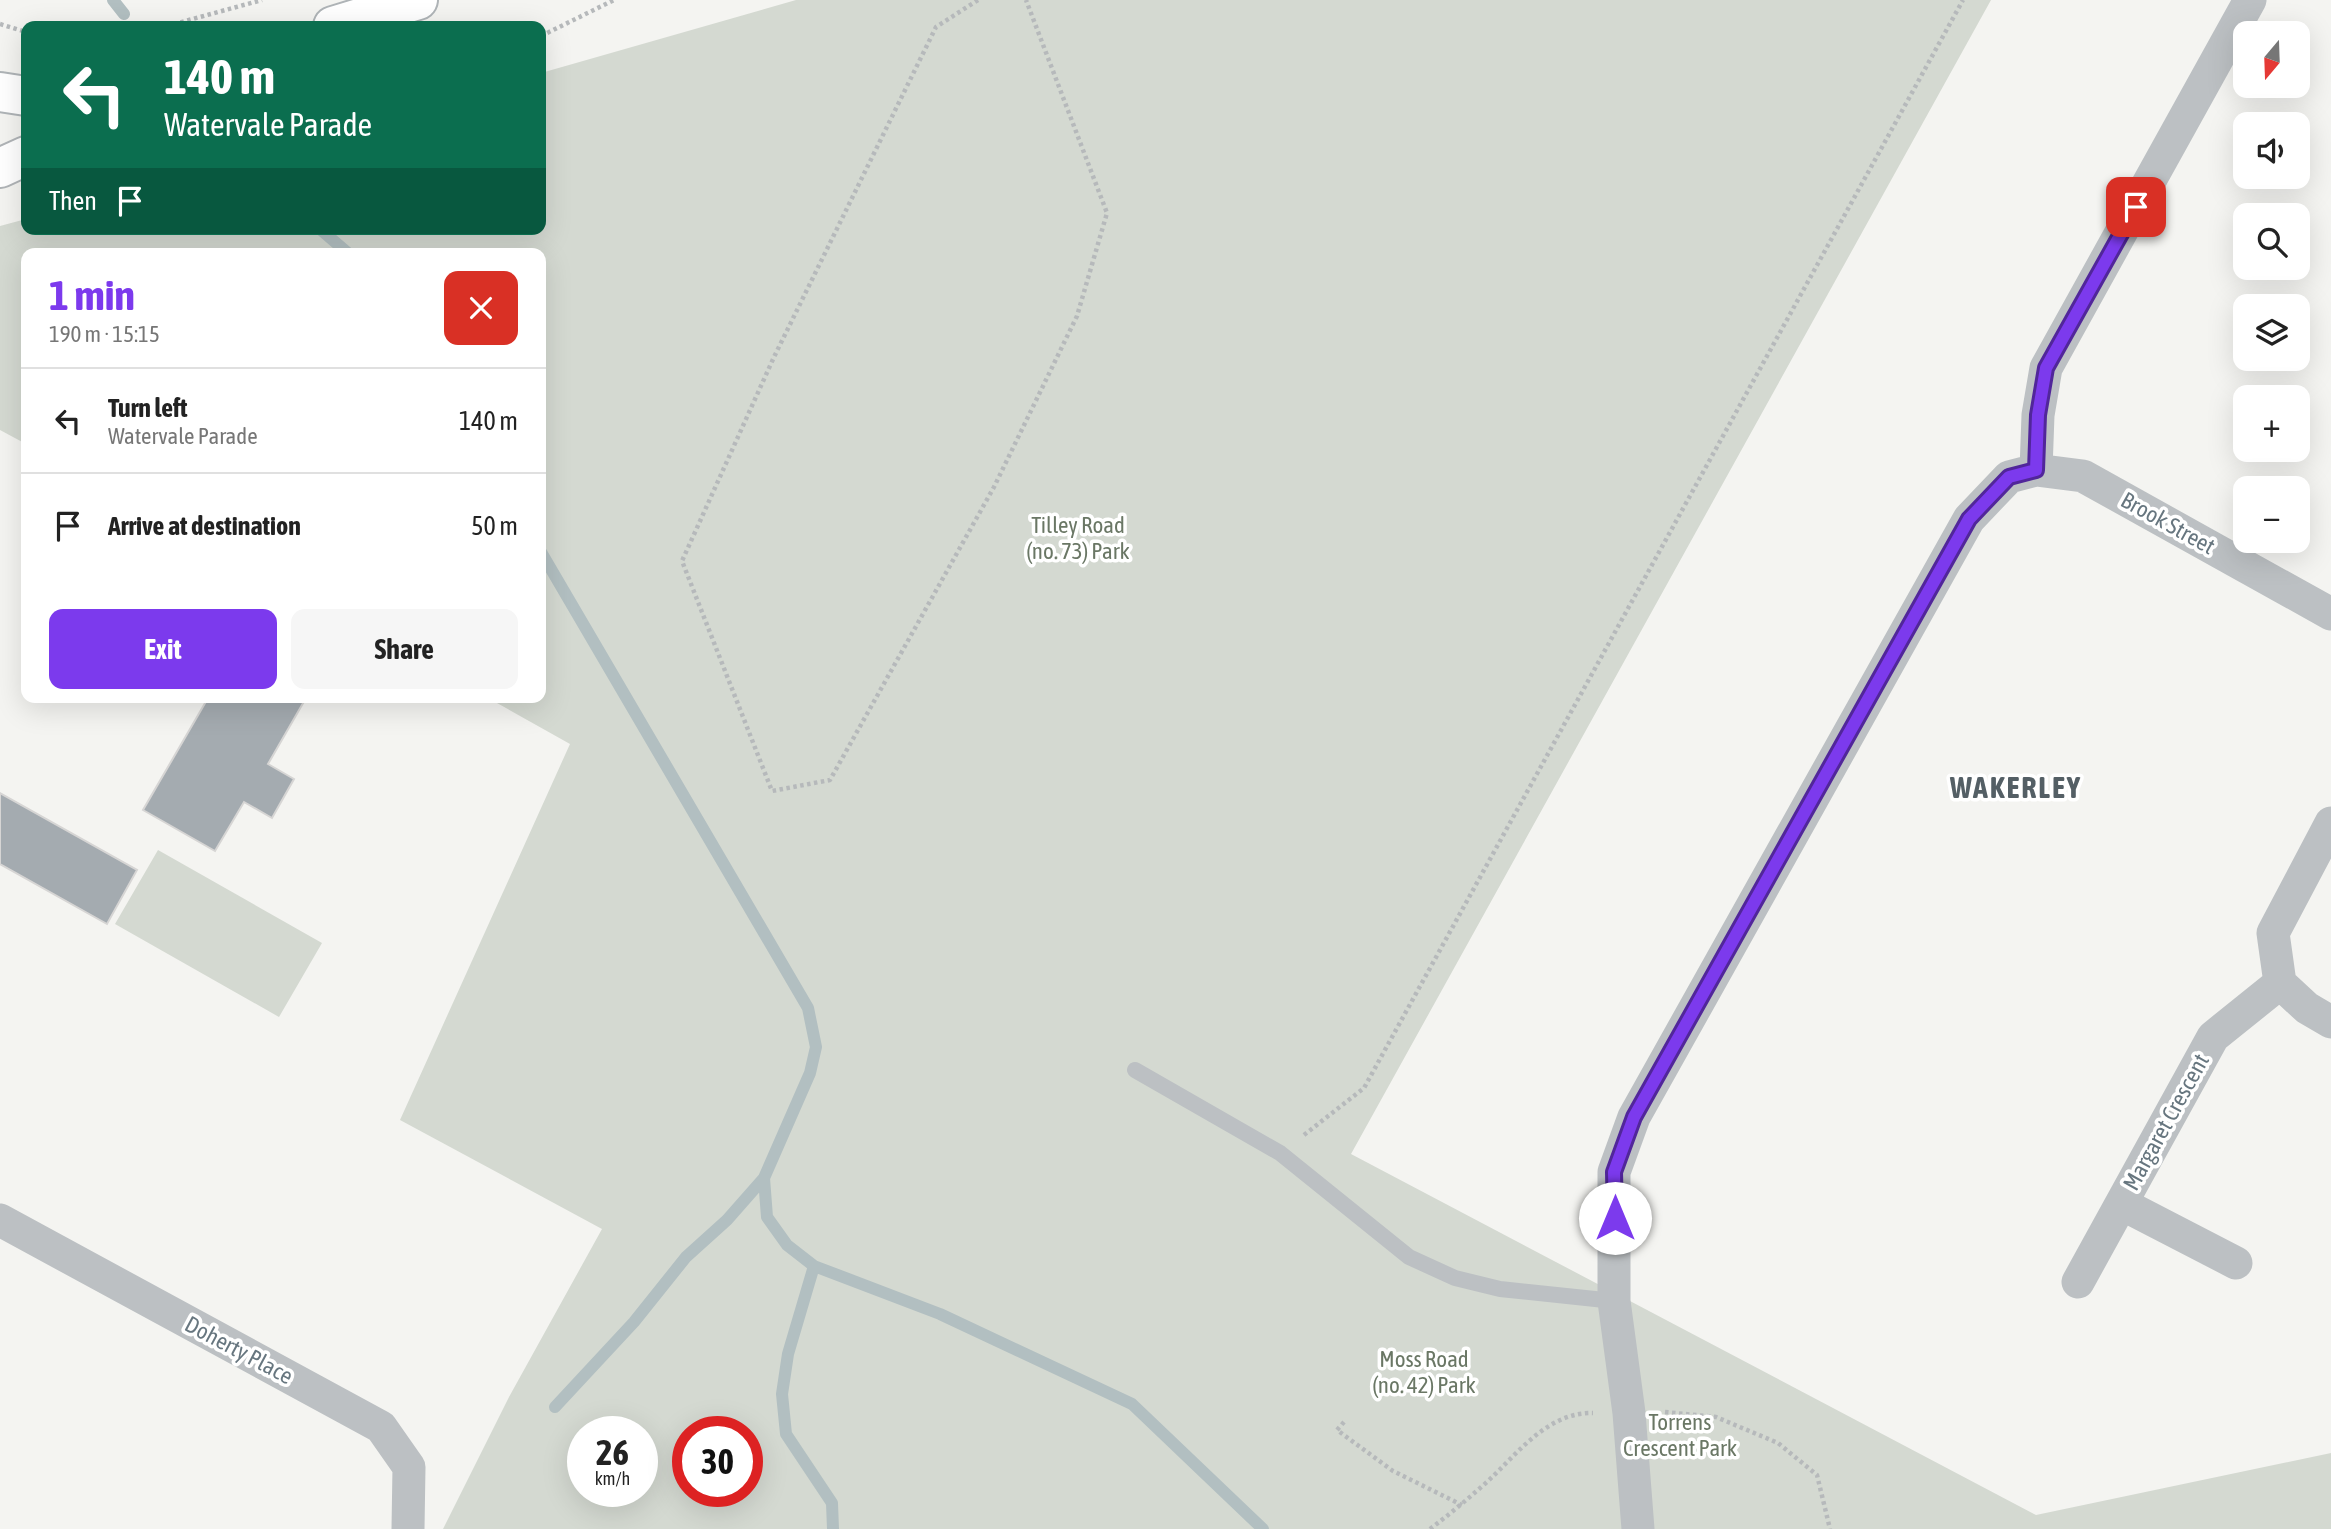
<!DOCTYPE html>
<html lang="en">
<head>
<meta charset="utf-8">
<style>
  body { margin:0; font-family:"Asap Condensed",sans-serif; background:#f6f6f6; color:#222; height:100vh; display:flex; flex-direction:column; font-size:26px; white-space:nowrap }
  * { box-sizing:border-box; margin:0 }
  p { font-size:23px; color:#767676 }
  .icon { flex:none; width:38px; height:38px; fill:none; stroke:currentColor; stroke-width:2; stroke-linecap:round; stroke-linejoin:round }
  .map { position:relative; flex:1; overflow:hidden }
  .sheet { position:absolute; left:21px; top:248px; width:525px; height:455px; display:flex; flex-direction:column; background:#fff; border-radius:14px; box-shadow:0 7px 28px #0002 }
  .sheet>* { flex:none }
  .guide { position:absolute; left:21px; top:21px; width:525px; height:214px; border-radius:14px; box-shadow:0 7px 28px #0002; background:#0b6e4f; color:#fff; overflow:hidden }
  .needle { width:46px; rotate:199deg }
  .tools { position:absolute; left:2233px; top:21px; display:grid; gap:14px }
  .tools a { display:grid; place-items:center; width:77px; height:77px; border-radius:14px; background:#fff; box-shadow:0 7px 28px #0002; font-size:35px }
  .speed { position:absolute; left:567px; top:1416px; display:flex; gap:14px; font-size:35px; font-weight:700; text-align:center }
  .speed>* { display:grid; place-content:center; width:91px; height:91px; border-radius:50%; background:#fff; box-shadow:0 7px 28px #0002; line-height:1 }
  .speed small { font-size:18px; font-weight:400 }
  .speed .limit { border:10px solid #d22; background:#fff; color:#111 }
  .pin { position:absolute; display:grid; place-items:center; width:60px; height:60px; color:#fff; margin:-30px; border-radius:14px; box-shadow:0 4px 10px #0006 }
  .me { position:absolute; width:77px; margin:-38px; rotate:0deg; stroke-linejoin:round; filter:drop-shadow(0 0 5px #0008) }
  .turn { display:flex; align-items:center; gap:24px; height:147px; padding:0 28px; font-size:32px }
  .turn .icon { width:91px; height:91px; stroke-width:2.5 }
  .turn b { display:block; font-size:49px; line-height:60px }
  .then { display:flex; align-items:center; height:66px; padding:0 28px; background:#0003; gap:14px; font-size:26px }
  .round { display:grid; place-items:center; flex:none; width:74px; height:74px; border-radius:14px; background:#f6f6f6 }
  .headline { display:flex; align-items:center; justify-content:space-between; height:119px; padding:0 28px }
  h1 { font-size:42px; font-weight:700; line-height:52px; color:#7c3aed }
  .button { display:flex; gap:14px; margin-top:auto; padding:14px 28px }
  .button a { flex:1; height:80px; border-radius:14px; background:#7c3aed; color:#fff; font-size:28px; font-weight:700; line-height:80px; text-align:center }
  .button a+a { background:#f6f6f6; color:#222 }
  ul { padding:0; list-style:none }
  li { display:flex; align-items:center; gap:21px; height:105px; padding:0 28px; border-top:2px solid #e0e0e0 }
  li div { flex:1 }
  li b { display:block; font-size:26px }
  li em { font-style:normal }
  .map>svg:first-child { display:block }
</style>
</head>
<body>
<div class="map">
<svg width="2331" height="1529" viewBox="0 0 2331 1529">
  <rect width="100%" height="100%" fill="#f4f4f1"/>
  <path fill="#d4d9d1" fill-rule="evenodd" d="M 796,0 L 1991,0 L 1351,1154 L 2036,1515 L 2331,1453 L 2331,1529 L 443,1529 L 509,1397 L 602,1229 L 400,1120 L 570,744 L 488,698 L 541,698 L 541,254 L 26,254 L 26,444 L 0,430 L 0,226 L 26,219 L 26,229 L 541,229 L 541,73 ZM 583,1432 L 642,1432 L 642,1491 L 583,1491 ZM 688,1432 L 747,1432 L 747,1491 L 688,1491 Z
    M 158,850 L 322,943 L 279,1017 L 115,924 Z"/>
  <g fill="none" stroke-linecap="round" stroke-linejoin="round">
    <path stroke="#b2bfc1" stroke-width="12" d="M 113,0 L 124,14
      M 320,229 L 349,254
      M 541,552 L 808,1008 L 816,1047 L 810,1073 L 764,1178 L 767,1217 L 787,1245 L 814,1266 L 940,1314 L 1132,1404 L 1263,1529
      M 814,1266 L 788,1354 L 782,1394 L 786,1434 L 832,1503 L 833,1529
      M 555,1407 L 634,1322 L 686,1257 L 727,1220 L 764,1178"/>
  </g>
  <path fill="#a4abb0" stroke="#d6d5d4" stroke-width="2" d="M 208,698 L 306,698 L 268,764 L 294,779 L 272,818 L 244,802 L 215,851 L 143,810 Z
    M 0,793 L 137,870 L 107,924 L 0,864 Z"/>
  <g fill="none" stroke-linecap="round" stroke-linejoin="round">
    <g stroke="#afb4b7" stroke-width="42">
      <path id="secondary" d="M 333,26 L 418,0
        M 0,92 L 26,96"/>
    </g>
    <g stroke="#b0b4b7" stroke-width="42">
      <path id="primary" d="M 0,168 L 26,156"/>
    </g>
    <path stroke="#b6b9bb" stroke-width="4.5" stroke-dasharray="3.5 3.5" stroke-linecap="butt" d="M 978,0 L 936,27 L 774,357 L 682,561 L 772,791 L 830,780 L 994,487 L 1077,316 L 1107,213 L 1026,0
      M 0,24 L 26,32
      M 167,26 L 262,0
      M 541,36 L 614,0
      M 1304,1135 L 1364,1088 L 1963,0
      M 1665,1412 L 1716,1417 L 1778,1443 L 1817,1475 L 1830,1529
      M 1344,1422 L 1337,1430 L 1393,1471 L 1462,1505
      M 1430,1529 C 1450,1514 1469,1498 1488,1481 C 1518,1453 1548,1412 1593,1413"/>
    <path stroke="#bcc0c3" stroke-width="16" d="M 1135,1070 L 1280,1153 L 1409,1257 L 1455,1278 L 1500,1289 L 1614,1301"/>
    <path stroke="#bcc0c3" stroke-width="33" d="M 2036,470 L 2083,476 L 2331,614
      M 2280,983 L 2273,933 L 2331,823
      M 2122,1204 L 2236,1263
      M 0,1220 L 381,1427 L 409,1467 L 408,1529
      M 2078,1282 L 2213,1037 L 2280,983 L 2307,1008 L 2331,1022
      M 1638,1529 L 1629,1413 L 1614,1301 L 1614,1172 L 1634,1117 L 1969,519 L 2009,477 L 2036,470 L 2038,415 L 2046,368 L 2250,0"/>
    <use href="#secondary" stroke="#fff" stroke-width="38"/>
    <use href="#primary" stroke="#fff" stroke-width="38"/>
  </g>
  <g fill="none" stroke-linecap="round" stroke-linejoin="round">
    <g stroke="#51269a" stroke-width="18">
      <path id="route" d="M 1615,1218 L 1614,1172 L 1634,1117 L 1969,519 L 2009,477 L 2036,470 L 2038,415 L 2046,368 L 2136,207"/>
    </g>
    <use href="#route" stroke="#7c3aed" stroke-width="12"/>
  </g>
  <g text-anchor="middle" stroke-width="7" stroke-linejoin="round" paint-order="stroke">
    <g font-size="23" fill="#67767f" stroke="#fff">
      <text transform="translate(2168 523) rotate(29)" y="8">Brook Street</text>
      <text transform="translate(2166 1122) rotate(-61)" y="8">Margaret Crescent</text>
      <text transform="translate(239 1350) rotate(28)" y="8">Doherty Place</text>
    </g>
    <g font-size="23" fill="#6a7765" stroke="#fff">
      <text x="1078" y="533">Tilley Road<tspan x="1078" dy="26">(no. 73) Park</tspan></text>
      <text x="1424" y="1367">Moss Road<tspan x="1424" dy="26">(no. 42) Park</tspan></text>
      <text x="1680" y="1430">Torrens<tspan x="1680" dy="26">Crescent Park</tspan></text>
    </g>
    <g font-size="30" font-weight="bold" letter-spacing="2" fill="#545f65" stroke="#fff">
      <text x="2016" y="798">WAKERLEY</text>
    </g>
  </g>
</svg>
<div class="tools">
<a><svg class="needle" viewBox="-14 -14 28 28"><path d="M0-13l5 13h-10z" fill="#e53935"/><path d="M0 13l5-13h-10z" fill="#767676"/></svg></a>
<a><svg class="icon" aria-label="sound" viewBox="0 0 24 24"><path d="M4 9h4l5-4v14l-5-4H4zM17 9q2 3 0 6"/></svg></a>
<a><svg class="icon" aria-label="search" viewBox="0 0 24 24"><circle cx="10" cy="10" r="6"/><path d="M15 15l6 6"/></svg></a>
<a><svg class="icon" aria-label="layers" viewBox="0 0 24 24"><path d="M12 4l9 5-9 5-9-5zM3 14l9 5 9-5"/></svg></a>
<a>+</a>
<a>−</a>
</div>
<div class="speed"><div>26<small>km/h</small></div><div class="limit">30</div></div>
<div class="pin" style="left:2136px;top:207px;background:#d93025"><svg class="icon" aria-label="arrive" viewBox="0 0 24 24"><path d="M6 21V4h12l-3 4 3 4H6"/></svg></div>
<svg class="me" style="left:1615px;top:1218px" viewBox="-20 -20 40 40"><circle r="19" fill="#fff"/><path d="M0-13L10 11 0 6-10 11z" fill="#7c3aed"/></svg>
<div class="guide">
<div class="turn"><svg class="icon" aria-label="left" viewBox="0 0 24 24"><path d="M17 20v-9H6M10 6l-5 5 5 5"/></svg><div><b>140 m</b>Watervale Parade</div></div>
<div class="then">Then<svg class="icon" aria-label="arrive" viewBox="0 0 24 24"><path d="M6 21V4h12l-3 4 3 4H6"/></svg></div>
</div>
<section class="sheet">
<div class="headline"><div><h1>1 min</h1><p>190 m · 15:15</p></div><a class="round" style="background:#d93025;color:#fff"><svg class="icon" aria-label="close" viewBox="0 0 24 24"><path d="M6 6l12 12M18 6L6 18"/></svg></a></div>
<ul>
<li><svg class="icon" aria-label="left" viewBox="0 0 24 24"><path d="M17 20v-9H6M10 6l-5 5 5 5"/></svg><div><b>Turn left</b><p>Watervale Parade</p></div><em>140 m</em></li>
<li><svg class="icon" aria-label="arrive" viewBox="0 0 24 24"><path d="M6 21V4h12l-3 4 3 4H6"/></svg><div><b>Arrive at destination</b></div><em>50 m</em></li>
</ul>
<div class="button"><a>Exit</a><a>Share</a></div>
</section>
</div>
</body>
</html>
